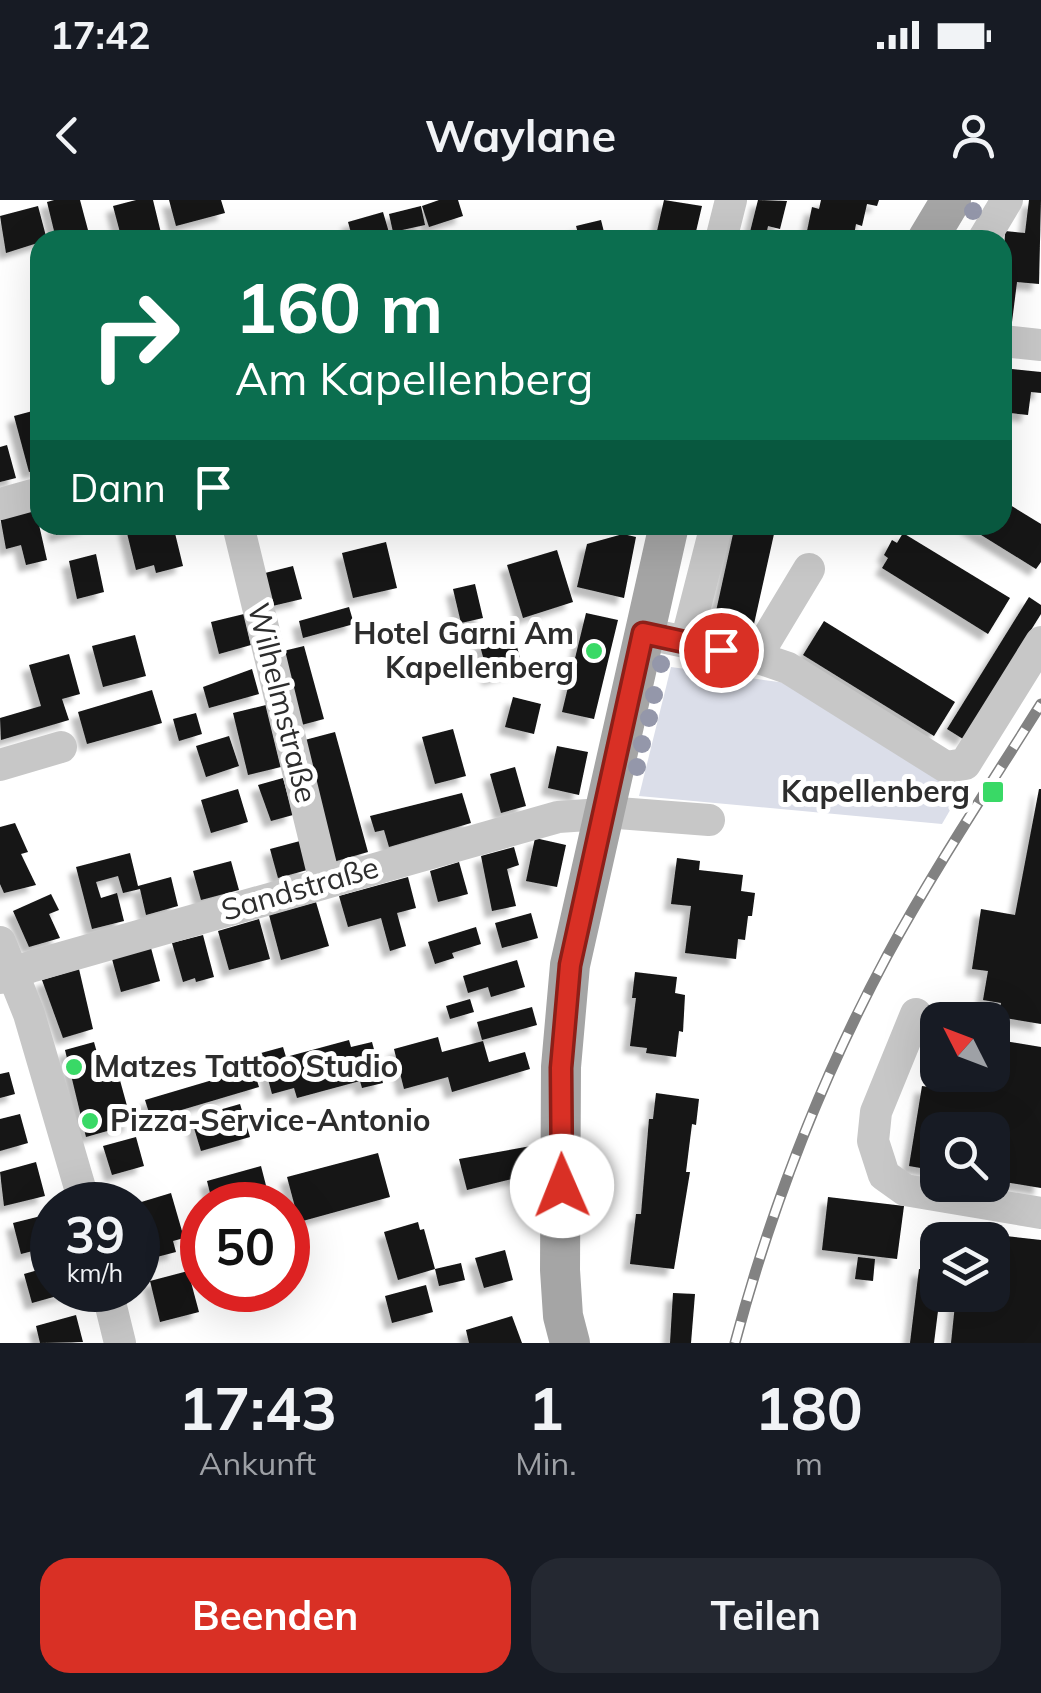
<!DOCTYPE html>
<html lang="de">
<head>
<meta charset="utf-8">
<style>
  body { margin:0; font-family:Mulish,sans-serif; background:#242831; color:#f1f3f6; height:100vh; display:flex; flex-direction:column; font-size:38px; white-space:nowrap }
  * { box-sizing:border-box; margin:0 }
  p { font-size:32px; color:#9ea1a6 }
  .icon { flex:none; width:55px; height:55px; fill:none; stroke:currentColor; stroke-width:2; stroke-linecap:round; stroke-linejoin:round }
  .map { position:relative; height:1143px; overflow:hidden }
  .details { display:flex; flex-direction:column; background:#171b24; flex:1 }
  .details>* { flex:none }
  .top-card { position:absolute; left:30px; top:30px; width:982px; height:305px; border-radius:30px; box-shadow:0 10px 40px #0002; background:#0b6e4f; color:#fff; overflow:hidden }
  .needle { width:65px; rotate:312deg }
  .fabs { position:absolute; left:920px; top:802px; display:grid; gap:20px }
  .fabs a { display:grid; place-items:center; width:90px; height:90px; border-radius:20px; background:#171b24; box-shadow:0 10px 40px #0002; font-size:50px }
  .speed { position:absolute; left:30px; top:982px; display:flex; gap:20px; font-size:50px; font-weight:700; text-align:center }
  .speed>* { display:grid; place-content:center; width:130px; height:130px; border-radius:50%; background:#171b24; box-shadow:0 10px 40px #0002; line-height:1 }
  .speed small { font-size:25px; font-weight:400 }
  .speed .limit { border:15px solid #d22; background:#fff; color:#111 }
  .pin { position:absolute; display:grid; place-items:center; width:85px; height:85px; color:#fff; margin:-42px; border:5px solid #fff; border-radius:50%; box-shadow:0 2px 10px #0007 }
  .me { position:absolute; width:110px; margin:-55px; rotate:359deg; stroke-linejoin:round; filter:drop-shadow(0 0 8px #0008) }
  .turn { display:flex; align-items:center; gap:35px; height:210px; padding:0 40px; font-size:45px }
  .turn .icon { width:130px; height:130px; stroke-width:2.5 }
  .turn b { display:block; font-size:70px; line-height:85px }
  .then { display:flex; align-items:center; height:95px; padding:0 40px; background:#0003; gap:20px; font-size:38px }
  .eta { display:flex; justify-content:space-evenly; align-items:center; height:170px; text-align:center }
  .eta b { font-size:60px; font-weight:700; line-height:70px }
  .primary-button { display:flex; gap:20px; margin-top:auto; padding:20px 40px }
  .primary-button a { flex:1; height:115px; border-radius:30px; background:#d93025; color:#fff; font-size:40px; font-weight:700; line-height:115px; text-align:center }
  .primary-button a+a { background:#242831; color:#f1f3f6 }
  .status { display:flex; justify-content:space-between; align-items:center; height:70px; padding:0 50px; background:#171b24; direction:ltr }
  .status svg { height:28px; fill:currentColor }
  header { display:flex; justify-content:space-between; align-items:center; height:130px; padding:0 40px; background:#171b24; font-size:45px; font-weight:700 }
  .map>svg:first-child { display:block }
</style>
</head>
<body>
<div class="status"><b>17:42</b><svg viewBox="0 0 49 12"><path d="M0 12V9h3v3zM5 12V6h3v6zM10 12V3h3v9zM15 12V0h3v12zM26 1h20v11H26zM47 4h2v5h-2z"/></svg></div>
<header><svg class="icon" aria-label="back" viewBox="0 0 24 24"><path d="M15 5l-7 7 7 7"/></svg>Waylane<svg class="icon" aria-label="person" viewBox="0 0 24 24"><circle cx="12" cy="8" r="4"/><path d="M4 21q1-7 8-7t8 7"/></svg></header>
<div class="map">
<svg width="1041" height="1143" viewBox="0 0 1041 1143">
  <defs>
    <filter id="shadow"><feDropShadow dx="-7" dy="7" stdDeviation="2.5" flood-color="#0004"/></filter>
  </defs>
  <rect width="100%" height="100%" fill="#fff"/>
  <path fill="#dbdee9" d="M 671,467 L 786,483 L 960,593 L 942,624 L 639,596 Z"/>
  <path fill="#141414" filter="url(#shadow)" d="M 54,0 L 80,0 L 88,30 L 56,39 L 47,2 Z
    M 136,0 L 153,0 L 161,33 L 122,40 L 113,6 Z
    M 169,0 L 221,0 L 225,13 L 176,26 Z
    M 439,0 L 458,0 L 463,16 L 429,27 L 422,6 Z
    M 664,0 L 702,6 L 694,40 L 655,40 Z
    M 758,0 L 787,1 L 780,29 L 768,26 L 765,40 L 748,40 Z
    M 821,0 L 879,0 L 877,6 L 867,4 L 862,26 L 856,24 L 853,40 L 818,40 L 819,34 L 807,31 L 812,7 L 819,9 Z
    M 1029,0 L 1041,0 L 1039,84 L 1017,82 L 1011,130 L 1002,129 L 1005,31 L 1025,33 Z
    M 38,6 L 47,40 L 6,53 L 0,16 Z
    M 421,6 L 425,25 L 393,32 L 389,14 Z
    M 383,12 L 390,36 L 353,40 L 348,22 Z
    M 601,20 L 606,40 L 580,40 L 576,26 Z
    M 1002,168 L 1041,172 L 1041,193 L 1031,192 L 1028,215 L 1002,212 Z
    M 40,209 L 40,270 L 29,272 L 14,216 Z
    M 7,245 L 16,278 L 0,282 L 0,247 Z
    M 1002,300 L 1041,324 L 1041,362 L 1036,369 L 965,325 L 1002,325 Z
    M 35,307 L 47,360 L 26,365 L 21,345 L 6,349 L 0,316 Z
    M 54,325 L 89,325 L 90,326 L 56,335 Z
    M 125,325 L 173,325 L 183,366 L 156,373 L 154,365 L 136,370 Z
    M 735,325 L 777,325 L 772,329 L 774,334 L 750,442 L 711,434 Z
    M 903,333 L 1010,398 L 988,434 L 882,368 L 888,358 L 884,355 L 892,340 L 897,343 Z
    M 623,334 L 636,337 L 624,398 L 577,387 L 587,344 Z
    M 386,342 L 397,388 L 353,398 L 342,353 Z
    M 557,350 L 573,402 L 523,418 L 507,365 Z
    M 96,354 L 104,392 L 77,399 L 69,361 Z
    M 293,366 L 302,399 L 268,407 L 261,374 Z
    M 475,384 L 483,418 L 461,423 L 453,389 Z
    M 1029,397 L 1041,405 L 1041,414 L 963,539 L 947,529 Z
    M 349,407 L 354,424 L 303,438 L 299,421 Z
    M 586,413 L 618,420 L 594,519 L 562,512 Z
    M 244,414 L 251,445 L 219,454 L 211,422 Z
    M 824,421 L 955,502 L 934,536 L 803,455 Z
    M 513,432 L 523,469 L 489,479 L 479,442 Z
    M 135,435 L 146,476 L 103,487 L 92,446 Z
    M 304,446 L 324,519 L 294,527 L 275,453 Z
    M 69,454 L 80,494 L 62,499 L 69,520 L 1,540 L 0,518 L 41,506 L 29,465 Z
    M 252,469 L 259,494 L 209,508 L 203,487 Z
    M 152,490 L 162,523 L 87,544 L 78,512 Z
    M 513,497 L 541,504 L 534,534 L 505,527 Z
    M 266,505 L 281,567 L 248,575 L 233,513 Z
    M 196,513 L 202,534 L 179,541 L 173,519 Z
    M 453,529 L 466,576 L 435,584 L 422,537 Z
    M 335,532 L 368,652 L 333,662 L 301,541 Z
    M 229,536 L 239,566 L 206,577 L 196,546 Z
    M 557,546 L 588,552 L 579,595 L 548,588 Z
    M 515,567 L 526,606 L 501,613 L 490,574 Z
    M 283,578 L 293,615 L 271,621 L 258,585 Z
    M 238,589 L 248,622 L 211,633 L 201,600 Z
    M 1039,589 L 1041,589 L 1041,824 L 999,817 L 1001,803 L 983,800 L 988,771 L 972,769 L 981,709 L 1015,715 Z
    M 462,593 L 471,623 L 389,647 L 384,630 L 375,632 L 370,616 Z
    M 15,623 L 28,652 L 21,654 L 36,685 L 4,693 L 0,684 L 0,627 Z
    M 535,638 L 566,645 L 557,687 L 526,681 Z
    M 300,641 L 307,670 L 278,678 L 270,649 Z
    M 514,647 L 519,665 L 507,669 L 516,706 L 492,711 L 481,656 Z
    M 130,653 L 138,686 L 171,677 L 178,706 L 146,715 L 140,689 L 123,693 L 118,676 L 96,682 L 101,698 L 117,693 L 124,721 L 92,729 L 76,667 Z
    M 677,658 L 700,661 L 699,670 L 743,675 L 741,691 L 755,693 L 752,716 L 748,716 L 745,740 L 738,739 L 736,759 L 685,753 L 691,706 L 671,704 Z
    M 231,661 L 239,690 L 201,700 L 193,671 Z
    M 459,662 L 468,694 L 438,702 L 430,671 Z
    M 408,677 L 416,708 L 397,713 L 406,746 L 390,751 L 381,718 L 348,727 L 339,696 Z
    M 51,694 L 59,710 L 49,714 L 60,738 L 29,747 L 13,711 Z
    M 316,702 L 329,746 L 281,760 L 269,715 Z
    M 531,713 L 538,738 L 502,748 L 495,723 Z
    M 259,719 L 270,759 L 229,770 L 218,731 Z
    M 476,727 L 481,744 L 452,753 L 454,758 L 435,764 L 428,742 Z
    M 203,735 L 214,777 L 196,782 L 195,778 L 183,782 L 172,743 Z
    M 151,748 L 160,781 L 121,792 L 112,759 Z
    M 517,760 L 525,787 L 491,797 L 488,787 L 468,793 L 463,776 Z
    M 79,769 L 93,829 L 63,838 L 42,780 Z
    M 635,772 L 677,777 L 675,793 L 685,795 L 683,832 L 679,831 L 676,857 L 646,853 L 647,848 L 630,846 L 636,798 L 632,798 Z
    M 470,799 L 474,812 L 450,819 L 446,806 Z
    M 532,807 L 537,825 L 482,840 L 477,822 Z
    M 438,837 L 442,852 L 483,841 L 489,862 L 525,852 L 530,869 L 452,892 L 448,877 L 404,889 L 394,849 Z
    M 992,839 L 1041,847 L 1041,988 L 992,980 L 992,930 L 938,930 L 938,971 L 909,966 L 922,886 L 963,892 L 966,875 L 992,875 Z
    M 349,840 L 351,847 L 372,842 L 383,883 L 362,888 L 360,881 L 297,898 L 294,888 L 272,894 L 261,853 L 283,847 L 286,857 Z
    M 94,842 L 104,878 L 118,873 L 132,924 L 86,937 L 65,850 Z
    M 253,868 L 259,887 L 151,919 L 145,900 Z
    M 9,872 L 15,894 L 0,898 L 0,874 Z
    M 656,893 L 699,899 L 696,925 L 692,924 L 686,972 L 690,972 L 674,1069 L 630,1064 L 636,1014 L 641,1014 L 649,919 L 653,919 Z
    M 240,904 L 250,937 L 201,951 L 191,918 Z
    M 20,914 L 28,943 L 0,951 L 0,919 Z
    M 136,937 L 144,966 L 112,975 L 103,946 Z
    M 531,946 L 532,974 L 467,990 L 459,959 Z
    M 378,953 L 390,997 L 299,1022 L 287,977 Z
    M 36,962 L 45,996 L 4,1006 L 0,972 Z
    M 261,966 L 271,1005 L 213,1005 L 207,981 Z
    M 171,993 L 184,1038 L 173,1041 L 176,1052 L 149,1059 L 146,1048 L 138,1051 L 138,1003 Z
    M 828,997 L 904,1006 L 897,1059 L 822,1050 Z
    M 49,1014 L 52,1046 L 21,1054 L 13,1023 Z
    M 418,1022 L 420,1030 L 424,1029 L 435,1069 L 398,1080 L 384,1032 Z
    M 963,1031 L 1041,1040 L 1041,1143 L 951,1143 L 956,1095 L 992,1095 L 992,1040 L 962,1040 Z
    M 505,1050 L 513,1080 L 484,1088 L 475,1058 Z
    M 858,1057 L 875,1059 L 873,1081 L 855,1079 Z
    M 461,1063 L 465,1080 L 439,1086 L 435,1069 Z
    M 52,1066 L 52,1090 L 75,1091 L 32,1103 L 24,1074 Z
    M 919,1069 L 938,1071 L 938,1095 L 940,1095 L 934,1143 L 910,1143 Z
    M 188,1071 L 199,1112 L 160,1122 L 150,1081 Z
    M 426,1085 L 433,1112 L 392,1123 L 385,1096 Z
    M 673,1093 L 695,1094 L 691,1143 L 670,1143 Z
    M 76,1115 L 83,1142 L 40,1143 L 36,1126 Z
    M 512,1116 L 522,1143 L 469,1143 L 466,1130 Z"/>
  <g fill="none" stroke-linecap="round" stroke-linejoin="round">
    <path stroke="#c7c7c7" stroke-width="32" d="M 721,40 L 731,0
      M 983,40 L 1007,0
      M 1002,141 L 1041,145
      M 0,304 L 40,293
      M 238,325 L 325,682
      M 643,433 L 756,457 L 788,468 L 946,567 L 965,564 L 1041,442
      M 686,442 L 716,325
      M 756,457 L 809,369
      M 0,565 L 61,547
      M 0,742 L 29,814 L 85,1005
      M 0,778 L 33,766 L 558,617 L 618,613 L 709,620
      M 916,814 L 876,912 L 873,941 L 884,975 L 905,990 L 1041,1013
      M 107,1090 L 120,1143"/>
    <path stroke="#a5a5a5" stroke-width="40" d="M 927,40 L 951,0
      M 570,1143 L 563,1116 L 560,1070 L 561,867 L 570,765 L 669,325"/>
    <g stroke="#828282" stroke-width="11">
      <path id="rail" d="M 735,1143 C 771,1008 821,879 887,756 C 934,669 989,587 1041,504"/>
    </g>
    <use href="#rail" stroke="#fff" stroke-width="8" stroke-dasharray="22" stroke-linecap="butt"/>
  </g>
  <g fill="#9497aa">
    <circle cx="973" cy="11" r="9"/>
    <circle cx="661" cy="464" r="9"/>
    <circle cx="654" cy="495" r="9"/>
    <circle cx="649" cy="518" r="9"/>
    <circle cx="642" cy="544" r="9"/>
    <circle cx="637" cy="567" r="9"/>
  </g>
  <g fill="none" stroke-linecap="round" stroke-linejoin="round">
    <g stroke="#8d1f18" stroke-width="25">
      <path id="route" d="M 562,986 L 561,868 L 570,765 L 643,433 L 721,450"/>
    </g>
    <use href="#route" stroke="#d93025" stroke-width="18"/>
  </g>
  <g fill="#39d966" stroke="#fff" stroke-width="4">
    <circle cx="594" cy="451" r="10"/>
    <rect x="981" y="580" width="24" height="24" rx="5"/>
    <circle cx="74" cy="867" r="10"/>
    <circle cx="90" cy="921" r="10"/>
  </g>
  <g text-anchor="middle" stroke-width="10" stroke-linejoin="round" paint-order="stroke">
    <g font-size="30" font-weight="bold" fill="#2d2d2d" stroke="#fff" text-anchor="end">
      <text x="574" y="444">Hotel Garni Am<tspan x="574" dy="34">Kapellenberg</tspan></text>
      <text x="970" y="602">Kapellenberg</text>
      <text x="94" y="877" text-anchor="start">Matzes Tattoo Studio</text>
      <text x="110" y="931" text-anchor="start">Pizza-Service-Antonio</text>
    </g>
    <g font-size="30" fill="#2d2d2d" stroke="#fff">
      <text transform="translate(282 503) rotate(76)" y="10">Wilhelmstraße</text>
      <text transform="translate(300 689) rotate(-16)" y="10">Sandstraße</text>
    </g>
  </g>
</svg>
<div class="fabs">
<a><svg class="needle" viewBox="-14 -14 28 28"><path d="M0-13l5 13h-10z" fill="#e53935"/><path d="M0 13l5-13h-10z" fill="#9ea1a6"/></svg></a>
<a><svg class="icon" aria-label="search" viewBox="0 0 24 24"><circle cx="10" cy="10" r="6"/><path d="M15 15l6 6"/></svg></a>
<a><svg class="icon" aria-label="layers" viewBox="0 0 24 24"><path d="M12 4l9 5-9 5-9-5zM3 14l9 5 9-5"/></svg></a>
</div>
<div class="speed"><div>39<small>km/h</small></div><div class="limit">50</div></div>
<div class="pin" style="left:721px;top:450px;background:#d93025"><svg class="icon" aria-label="arrive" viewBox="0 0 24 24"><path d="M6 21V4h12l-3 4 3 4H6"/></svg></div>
<svg class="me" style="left:562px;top:986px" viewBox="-20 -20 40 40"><circle r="19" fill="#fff"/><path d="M0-13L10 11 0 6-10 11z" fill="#d93025"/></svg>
<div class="top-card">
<div class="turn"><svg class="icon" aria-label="right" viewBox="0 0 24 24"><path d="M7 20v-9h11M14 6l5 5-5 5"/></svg><div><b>160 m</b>Am Kapellenberg</div></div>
<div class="then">Dann<svg class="icon" aria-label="arrive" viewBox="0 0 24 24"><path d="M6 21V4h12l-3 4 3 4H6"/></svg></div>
</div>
</div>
<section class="details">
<div class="eta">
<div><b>17:43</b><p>Ankunft</p></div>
<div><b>1</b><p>Min.</p></div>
<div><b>180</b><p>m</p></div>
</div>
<div class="primary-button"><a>Beenden</a><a>Teilen</a></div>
</section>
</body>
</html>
